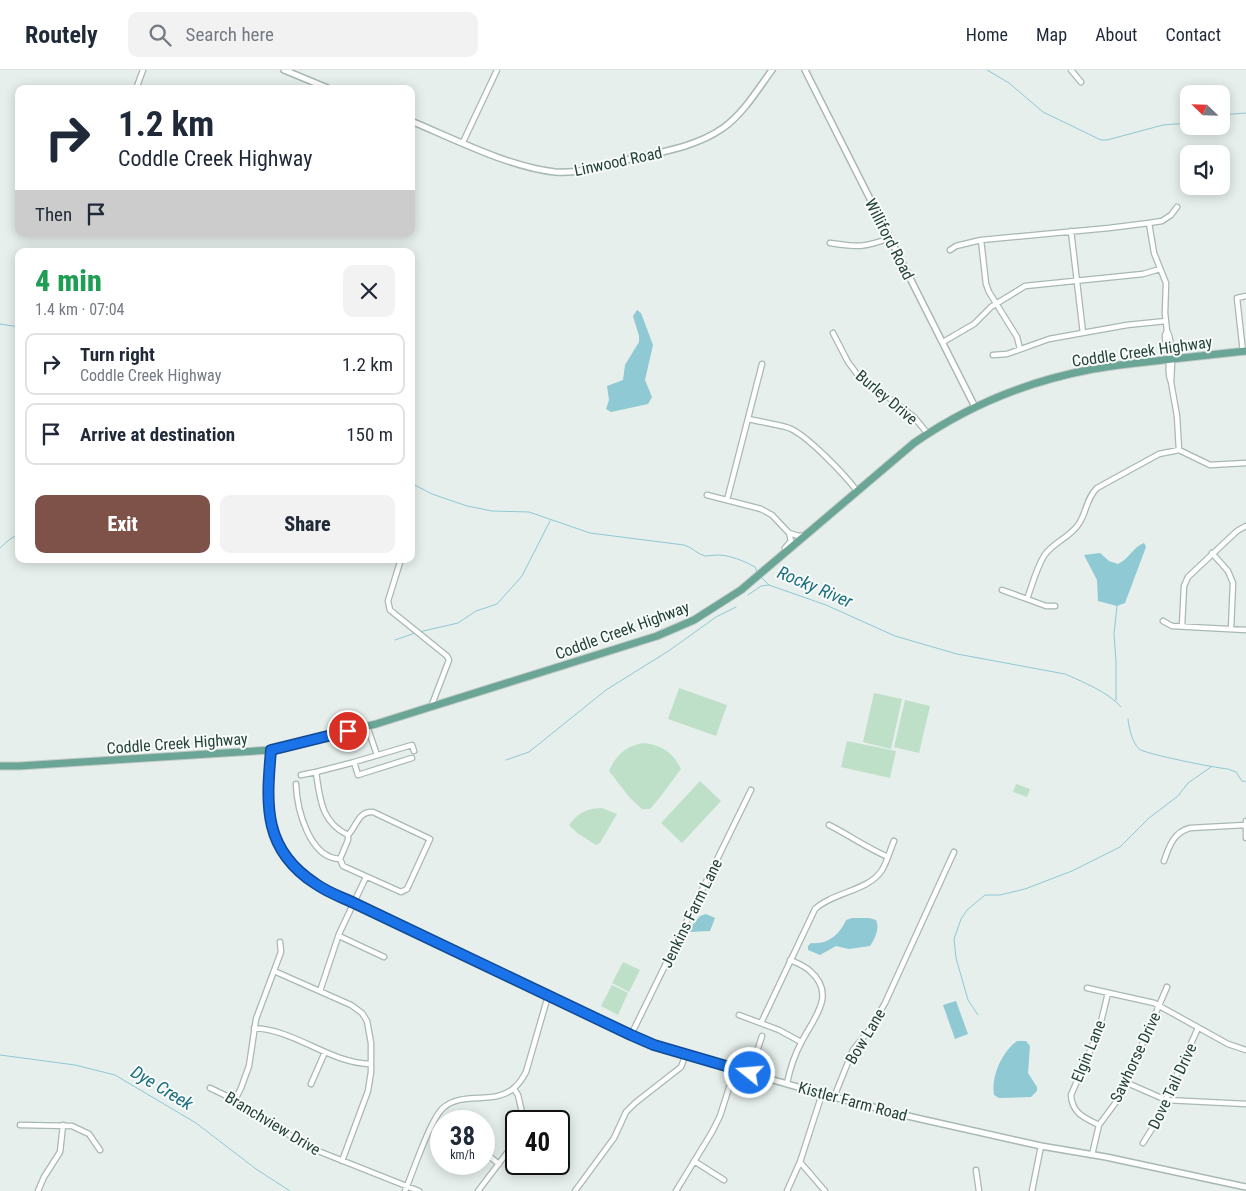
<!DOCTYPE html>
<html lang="en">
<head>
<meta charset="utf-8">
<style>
  body { margin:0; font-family:"Roboto Condensed",sans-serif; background:#f2f2f3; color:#1f2937; height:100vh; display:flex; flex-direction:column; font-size:19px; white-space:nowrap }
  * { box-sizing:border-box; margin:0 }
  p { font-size:16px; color:#747a83 }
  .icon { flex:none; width:28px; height:28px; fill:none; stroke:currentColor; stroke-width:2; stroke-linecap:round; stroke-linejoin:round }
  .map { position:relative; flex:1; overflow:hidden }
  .side { position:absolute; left:15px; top:178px; width:400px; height:315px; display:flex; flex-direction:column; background:#fff; border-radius:10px; box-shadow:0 2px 12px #0003 }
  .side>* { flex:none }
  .hud { position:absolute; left:15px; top:15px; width:400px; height:152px; border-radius:10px; box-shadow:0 2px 12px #0003; background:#fff; color:#1f2937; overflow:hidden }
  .needle { width:32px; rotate:293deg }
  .fabs { position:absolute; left:1180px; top:15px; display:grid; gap:10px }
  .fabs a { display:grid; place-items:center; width:50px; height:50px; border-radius:10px; background:#fff; box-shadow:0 2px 12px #0003; font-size:25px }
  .speed { position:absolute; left:430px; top:1040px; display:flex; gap:10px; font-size:25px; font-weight:700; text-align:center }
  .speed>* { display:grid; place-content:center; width:65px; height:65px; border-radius:50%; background:#fff; box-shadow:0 2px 12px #0003; line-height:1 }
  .speed small { font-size:12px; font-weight:400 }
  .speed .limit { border:2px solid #111; border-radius:8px; background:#fff; color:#111 }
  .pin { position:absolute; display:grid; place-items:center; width:42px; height:42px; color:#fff; margin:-21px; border:2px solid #fff; border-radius:50%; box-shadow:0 1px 5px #0007 }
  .me { position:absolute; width:55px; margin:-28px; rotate:287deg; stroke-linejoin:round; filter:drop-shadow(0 0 4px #0008) }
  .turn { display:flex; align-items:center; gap:18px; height:105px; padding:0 20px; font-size:22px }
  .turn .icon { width:65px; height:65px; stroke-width:2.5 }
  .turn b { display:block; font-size:35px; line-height:42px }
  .then { display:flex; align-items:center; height:48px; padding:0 20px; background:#0003; gap:10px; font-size:19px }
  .round { display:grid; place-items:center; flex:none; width:52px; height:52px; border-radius:10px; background:#f2f2f3 }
  .summary { display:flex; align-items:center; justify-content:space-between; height:85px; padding:0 20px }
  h1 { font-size:30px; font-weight:800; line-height:38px; color:#1e9e55 }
  .cta { display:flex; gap:10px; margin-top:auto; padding:10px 20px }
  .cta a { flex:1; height:58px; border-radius:10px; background:#7f5249; color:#fff; font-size:20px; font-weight:800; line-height:58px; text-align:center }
  .cta a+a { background:#f2f2f3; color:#1f2937 }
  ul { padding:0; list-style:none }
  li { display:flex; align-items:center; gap:15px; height:62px; margin:0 10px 8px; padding:0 10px; border:2px solid #e0e1e3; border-radius:10px }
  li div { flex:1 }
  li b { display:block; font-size:19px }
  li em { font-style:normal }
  header { display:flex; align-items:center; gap:30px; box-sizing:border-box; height:70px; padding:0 25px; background:#fff; border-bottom:1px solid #e0e1e3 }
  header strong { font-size:24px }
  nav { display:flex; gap:28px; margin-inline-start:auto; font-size:18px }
  .search { width:350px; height:45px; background:#f2f2f3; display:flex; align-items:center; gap:12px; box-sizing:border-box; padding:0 18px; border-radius:10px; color:#747a83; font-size:19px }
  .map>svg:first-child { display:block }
</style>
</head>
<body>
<header>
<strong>Routely</strong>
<div class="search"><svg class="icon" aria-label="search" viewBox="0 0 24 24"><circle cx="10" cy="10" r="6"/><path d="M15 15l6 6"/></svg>Search here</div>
<nav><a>Home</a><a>Map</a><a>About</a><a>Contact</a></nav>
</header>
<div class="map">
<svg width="1246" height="1121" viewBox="0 0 1246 1121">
  <rect width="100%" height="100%" fill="#e6efeb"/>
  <path fill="#bfe0c8" d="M 679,618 L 727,635 L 716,666 L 668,649 Z
    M 874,623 L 902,629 L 891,679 L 863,672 Z
    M 905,630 L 930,636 L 919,683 L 894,677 Z
    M 847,671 L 896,681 L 890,708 L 841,697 Z
    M 642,673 C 660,674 673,682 681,699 L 661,726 L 650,739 L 642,739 L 630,728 L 609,701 C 616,685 625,677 642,673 Z
    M 700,711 L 721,731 L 682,773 L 661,753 Z
    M 1016,714 L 1030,719 L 1027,727 L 1013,722 Z
    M 602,738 L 617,744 L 600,773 L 596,775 L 577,763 L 569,755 C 578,743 587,738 602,738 Z
    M 623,892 L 640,900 L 629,922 L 612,913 Z
    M 612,915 L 628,923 L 618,945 L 601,936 Z"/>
  <path fill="#8ec9d4" d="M 637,240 L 641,243 L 653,275 L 645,310 L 652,327 L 648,334 L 611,342 L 606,339 L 609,330 L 607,316 L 623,310 L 625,295 L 639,272 L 639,266 L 633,246 Z
    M 1144,473 L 1146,477 L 1125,533 L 1117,536 L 1098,531 L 1097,510 L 1084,485 L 1100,483 L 1109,491 L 1118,494 C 1129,489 1133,477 1144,473 Z
    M 706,844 L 715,848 L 710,861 L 689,862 L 689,859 L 700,846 Z
    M 852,848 L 869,848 L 876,850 C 880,858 875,869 870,876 L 849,879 L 836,876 L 820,885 L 808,880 L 808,876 L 811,873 C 828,875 840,864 846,850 Z
    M 956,931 L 968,964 L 955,969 L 943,935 Z
    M 1017,971 L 1026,971 L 1030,976 L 1028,1003 L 1037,1017 L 1037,1021 L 1031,1027 L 999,1028 L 994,1025 C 991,1006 1002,982 1017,971 Z"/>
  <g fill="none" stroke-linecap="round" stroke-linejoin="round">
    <path stroke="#8ec9d4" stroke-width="1" d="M 987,0 L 1009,13 L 1043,42 L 1101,70 L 1107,70 L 1163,55 L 1189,53
      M 1221,45 L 1246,43
      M 0,254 L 19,257
      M 411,413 L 432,424 L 467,436 L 492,441 L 529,442 L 590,463 L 684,475 C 692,477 697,484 705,486 C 709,486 713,485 717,485 C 730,485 744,491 755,497 L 757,502
      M 0,478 L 10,469 L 19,464
      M 761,507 L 769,515 L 826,535 L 895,566 L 957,584 L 1065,604 C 1081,611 1110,623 1121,637
      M 748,525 L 761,516 L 769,515
      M 419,562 L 458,553 L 476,541 L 497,534 L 522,506 L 550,451
      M 395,570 L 415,563
      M 1116,630 L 1116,591 L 1114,564 L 1117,536
      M 1128,649 C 1129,658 1132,672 1139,679 C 1145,684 1216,698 1228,699 L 1236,702 L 1242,711 L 1246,712
      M 506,690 L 529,682 L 606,620 L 670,580 L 716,547 L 736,537
      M 978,945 L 968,930 L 956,888 L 954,869 L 961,849 L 967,840 L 985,825 L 1000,825 L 1025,819 L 1072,801 L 1120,777 L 1149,748 L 1178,726 L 1188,713 L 1211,697
      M 0,985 L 75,995 L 115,1005 L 196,1053 L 256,1099 L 290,1121"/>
    <g stroke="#a8b8b2" stroke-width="7">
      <path id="minor" d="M 1071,0 L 1081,12
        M 136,19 L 143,0
        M 463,72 L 497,0
        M 1149,153 L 1154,183 L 1166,213 L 1165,243 L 1167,261
        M 1071,161 L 1083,263
        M 981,170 L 986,214 L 989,222 L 1017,267 L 1020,279
        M 830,173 C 858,177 863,178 890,168
        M 950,180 L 956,176 L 981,170 L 1109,158 L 1149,153 L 1162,151 L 1171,145 L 1177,137
        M 833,263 L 848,292 L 857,304 L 914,347 L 928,364
        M 943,272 L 974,254 L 991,237 L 1025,216 L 1143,204 L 1160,199
        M 1169,282 L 1166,280 L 1165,265 L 1167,261 C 1176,276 1164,296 1171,312 L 1172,294 L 1169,293
        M 1243,282 L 1237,228 L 1246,226
        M 993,285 L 1007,284 L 1049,269 L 1127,255 L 1166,251
        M 748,349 C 761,352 776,354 789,358 C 807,365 845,405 857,421
        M 1179,380 L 1210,395 L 1246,393
        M 707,425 L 761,439 L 772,445 L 789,463
        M 727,430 L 762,294
        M 785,478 L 791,471 L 789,463 L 799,466 L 805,465
        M 1212,483 L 1228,501 L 1233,513 L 1231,559
        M 401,489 L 388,531 L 390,540 L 447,586 L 449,590 L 431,637
        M 1002,520 L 1027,529
        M 1055,536 L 1046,536 L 1027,529 C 1032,516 1036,499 1044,486 C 1052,473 1069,468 1078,455 C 1087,443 1085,430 1097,418 L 1159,384 L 1179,380 L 1177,346 L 1171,312
        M 1163,551 L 1172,556 L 1246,560
        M 1182,556 L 1184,516 L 1188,507 L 1237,461 L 1246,456
        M 367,656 L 377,685
        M 354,692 L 358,705 L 412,688
        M 316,702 L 351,693 L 412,675 L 414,681
        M 301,705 L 316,702 C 320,729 321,752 348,765 L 348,770 L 340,789 L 343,796 L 401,822 L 407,819 L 430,769 L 373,742 C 358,741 357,756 348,765
        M 296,714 C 297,739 309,788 340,789
        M 1246,751 L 1246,768
        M 829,755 C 849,765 867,778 888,787
        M 1164,791 C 1169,776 1174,762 1190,758 L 1245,755
        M 339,866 L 384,887
        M 274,901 L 351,935 L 362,943 L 367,951 L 371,973 L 371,1002 L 368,1021 L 342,1091
        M 1087,918 L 1154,933 L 1228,974 L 1246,980
        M 320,921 L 339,864 L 366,807
        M 739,945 L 779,960 L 801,972
        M 761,953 L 815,839 C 833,822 869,821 882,800 C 887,792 890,780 894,771
        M 254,958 C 296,960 329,993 371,994
        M 631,965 L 751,720
        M 750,1003 L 762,966
        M 1125,1012 L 1166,1030 L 1246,1034
        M 787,1013 C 790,999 794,986 801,973 C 812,950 838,925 810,901 C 805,896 797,893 790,890
        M 311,1014 L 325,982
        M 210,1018 L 235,1030 L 308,1077 L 419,1121
        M 514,1019 L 518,1025 L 524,1051
        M 834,1027 L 853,980 L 870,959 L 885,933 L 954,782
        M 235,1030 L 241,1018 L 249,996 L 256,949 L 281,882 L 280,872
        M 20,1055 L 72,1056 L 89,1064 L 100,1080
        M 1099,1055 C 1084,1048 1072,1043 1071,1025 L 1099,960 L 1108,923
        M 1143,1073 L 1155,1054 L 1198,958
        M 484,1082 L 499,1094
        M 1092,1085 L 1099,1055 L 1119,1028 L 1167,917
        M 694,1091 L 724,1110
        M 800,1092 L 825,1121
        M 976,1100 L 979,1121
        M 38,1121 L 44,1107 L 60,1082 L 63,1055
        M 405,1121 C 413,1102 430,1050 443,1038 C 463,1020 496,1036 515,1017 C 520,1013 523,1007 526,1002 L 548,926
        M 478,1121 L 516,1071
        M 575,1121 L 614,1068 L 626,1042 L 635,1033 L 681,997 L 686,984
        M 676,1121 L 712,1062 L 720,1046 L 735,999
        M 787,1121 L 800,1092 L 822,1024
        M 1032,1121 L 1041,1076"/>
    </g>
    <g stroke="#a8b8b2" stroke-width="8">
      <path id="tertiary" d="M 284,0 L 330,19
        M 805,0 L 975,337
        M 411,51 C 454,69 509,97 555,102 C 580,104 605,95 630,89 C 661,82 696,77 723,58 C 743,44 758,19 772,0
        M 271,680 C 266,735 263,780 316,814 C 327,822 341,827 354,833 L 631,965 L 654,975 L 735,999 L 822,1024 L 912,1047 L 1041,1076 L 1106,1087 L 1246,1117"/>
    </g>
    <g stroke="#c2cac8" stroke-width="9">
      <path id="primary" d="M 0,696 L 19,696 L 271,680 L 376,654 L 657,566 L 694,550 L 741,520 L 914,373 C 966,337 1026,312 1088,300 C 1112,295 1138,293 1163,290 C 1191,287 1218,284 1246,281"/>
    </g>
    <use href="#minor" stroke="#fff" stroke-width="4.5"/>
    <use href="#tertiary" stroke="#fff" stroke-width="5"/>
    <use href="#primary" stroke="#6aa596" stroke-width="7"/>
  </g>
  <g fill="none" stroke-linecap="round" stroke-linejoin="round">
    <g stroke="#114b97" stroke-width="12">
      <path id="route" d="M 348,661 L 271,680 C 266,736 263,780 316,814 C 327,822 341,827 354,833 L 631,965 L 654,975 L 750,1003"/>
    </g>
    <use href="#route" stroke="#1a73e8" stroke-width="9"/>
  </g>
  <g text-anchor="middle" stroke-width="4" stroke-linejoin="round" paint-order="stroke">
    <g font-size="16" fill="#24423a" stroke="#f7fbf9">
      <text transform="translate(618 91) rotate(-12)" y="6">Linwood Road</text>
      <text transform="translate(890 169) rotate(63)" y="6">Williford Road</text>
      <text transform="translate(1142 281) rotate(-8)" y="6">Coddle Creek Highway</text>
      <text transform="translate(887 327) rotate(40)" y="6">Burley Drive</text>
      <text transform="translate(622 560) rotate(-20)" y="6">Coddle Creek Highway</text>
      <text transform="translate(177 673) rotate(-4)" y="6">Coddle Creek Highway</text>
      <text transform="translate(691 843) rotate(-64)" y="6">Jenkins Farm Lane</text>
      <text transform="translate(865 966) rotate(-59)" y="6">Bow Lane</text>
      <text transform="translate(1088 981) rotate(-68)" y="6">Elgin Lane</text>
      <text transform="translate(1135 987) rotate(-65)" y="6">Sawhorse Drive</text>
      <text transform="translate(1172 1016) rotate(-65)" y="6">Dove Tail Drive</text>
      <text transform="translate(853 1031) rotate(15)" y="6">Kistler Farm Road</text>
      <text transform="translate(273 1053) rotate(31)" y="6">Branchview Drive</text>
    </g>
    <g font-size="18" font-style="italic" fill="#1c6f80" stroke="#f7fbf9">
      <text transform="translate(815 517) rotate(23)" y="6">Rocky River</text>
      <text transform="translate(162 1018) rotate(31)" y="6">Dye Creek</text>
    </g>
  </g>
</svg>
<div class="fabs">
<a><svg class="needle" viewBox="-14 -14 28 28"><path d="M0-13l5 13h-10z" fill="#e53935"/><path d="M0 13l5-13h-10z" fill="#747a83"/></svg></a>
<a><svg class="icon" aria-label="sound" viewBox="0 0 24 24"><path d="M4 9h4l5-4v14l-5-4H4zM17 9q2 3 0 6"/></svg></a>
</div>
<div class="speed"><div>38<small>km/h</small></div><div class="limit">40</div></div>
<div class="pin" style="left:348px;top:661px;background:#d93025"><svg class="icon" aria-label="arrive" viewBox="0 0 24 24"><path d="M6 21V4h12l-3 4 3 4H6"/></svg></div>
<svg class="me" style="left:750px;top:1003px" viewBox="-20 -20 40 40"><circle r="17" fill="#1a73e8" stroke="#fff" stroke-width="3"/><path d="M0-11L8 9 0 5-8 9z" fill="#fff"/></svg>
<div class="hud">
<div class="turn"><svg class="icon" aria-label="right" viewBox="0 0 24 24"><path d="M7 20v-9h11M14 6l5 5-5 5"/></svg><div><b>1.2 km</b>Coddle Creek Highway</div></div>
<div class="then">Then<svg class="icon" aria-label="arrive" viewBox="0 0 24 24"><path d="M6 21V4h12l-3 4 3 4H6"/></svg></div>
</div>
<section class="side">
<div class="summary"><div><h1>4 min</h1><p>1.4 km · 07:04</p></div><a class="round"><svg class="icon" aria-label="close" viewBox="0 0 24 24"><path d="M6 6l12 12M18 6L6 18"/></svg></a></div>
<ul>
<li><svg class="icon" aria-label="right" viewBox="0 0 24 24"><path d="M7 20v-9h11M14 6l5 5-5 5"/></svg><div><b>Turn right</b><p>Coddle Creek Highway</p></div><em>1.2 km</em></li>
<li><svg class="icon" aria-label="arrive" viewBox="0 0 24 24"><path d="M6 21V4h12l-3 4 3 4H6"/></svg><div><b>Arrive at destination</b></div><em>150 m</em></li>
</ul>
<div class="cta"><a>Exit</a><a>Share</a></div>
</section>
</div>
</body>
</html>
